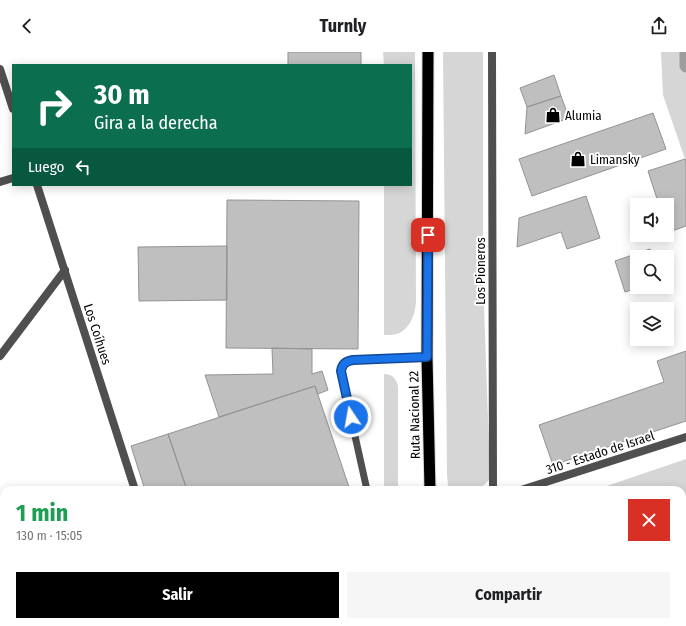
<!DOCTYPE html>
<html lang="es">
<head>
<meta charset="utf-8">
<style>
  body { margin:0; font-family:"Fira Sans Condensed",sans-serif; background:#f6f6f6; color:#202124; height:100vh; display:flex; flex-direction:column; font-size:15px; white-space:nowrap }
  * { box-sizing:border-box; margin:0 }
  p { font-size:13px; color:#757577 }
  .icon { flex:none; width:22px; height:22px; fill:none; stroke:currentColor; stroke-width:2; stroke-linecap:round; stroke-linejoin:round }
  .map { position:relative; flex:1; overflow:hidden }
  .details { position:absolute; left:0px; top:434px; width:686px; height:140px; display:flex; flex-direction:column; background:#fff; border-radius:12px 12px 0 0; box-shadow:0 2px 10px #0003 }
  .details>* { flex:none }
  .guide { position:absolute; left:12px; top:12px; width:400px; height:122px; border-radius:0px; box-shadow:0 2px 10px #0003; background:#0b6e4f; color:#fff; overflow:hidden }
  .buttons { position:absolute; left:630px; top:146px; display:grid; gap:8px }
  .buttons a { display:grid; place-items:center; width:44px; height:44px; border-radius:0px; background:#fff; box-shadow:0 2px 10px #0003; font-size:20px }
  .pin { position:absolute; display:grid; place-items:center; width:34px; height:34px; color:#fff; margin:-17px; border-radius:8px; box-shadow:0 2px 6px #0006 }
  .me { position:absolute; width:44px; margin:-22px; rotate:348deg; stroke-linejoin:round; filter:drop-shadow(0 0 3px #0008) }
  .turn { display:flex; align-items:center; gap:14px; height:84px; padding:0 16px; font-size:18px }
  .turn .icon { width:52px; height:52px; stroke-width:2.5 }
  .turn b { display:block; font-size:28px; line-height:34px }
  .then { display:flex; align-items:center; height:38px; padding:0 16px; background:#0003; gap:8px; font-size:15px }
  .round { display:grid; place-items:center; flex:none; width:42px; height:42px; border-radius:0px; background:#f6f6f6 }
  .overview { display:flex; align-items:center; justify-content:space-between; height:68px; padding:0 16px }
  h1 { font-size:24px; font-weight:700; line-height:30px; color:#1e9e55 }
  .primary-button { display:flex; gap:8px; margin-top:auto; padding:8px 16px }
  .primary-button a { flex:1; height:46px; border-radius:0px; background:#000; color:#fff; font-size:16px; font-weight:700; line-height:46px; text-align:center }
  .primary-button a+a { background:#f6f6f6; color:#202124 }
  header { display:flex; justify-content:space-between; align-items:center; height:52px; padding:0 16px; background:#fff; font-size:18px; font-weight:700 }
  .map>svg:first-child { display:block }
</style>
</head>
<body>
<header><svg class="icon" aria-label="back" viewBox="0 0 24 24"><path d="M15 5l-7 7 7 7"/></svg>Turnly<svg class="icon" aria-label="share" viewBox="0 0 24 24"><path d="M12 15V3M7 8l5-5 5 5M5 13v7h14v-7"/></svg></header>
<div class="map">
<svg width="686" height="574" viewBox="0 0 686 574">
  <rect width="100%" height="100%" fill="#fff"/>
  <path fill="#d6d6d6" d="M 383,0 L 415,0 L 416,247 C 416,260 411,277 397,282 C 393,283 388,283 384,283 L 384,133 L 411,133 L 411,13 L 384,13 Z
    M 443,0 L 483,0 L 483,226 L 490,424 C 489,426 489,429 487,430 C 480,439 462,438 452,438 L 448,433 L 447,423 Z
    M 661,0 L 686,0 L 686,110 L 663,43 Z
    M 384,322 C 392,322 396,326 398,334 L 398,438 L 384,438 Z
    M 686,407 L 686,574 L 530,574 L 529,570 L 682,570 L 682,438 L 595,438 Z
    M 381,570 L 410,570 L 410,574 L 381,574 Z
    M 445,570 L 473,570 L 473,574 L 445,574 Z"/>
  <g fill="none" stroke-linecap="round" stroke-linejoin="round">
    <path stroke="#9d9d9d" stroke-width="13" d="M 686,0 L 686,14"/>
  </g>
  <path fill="#bfbfbf" stroke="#939393" d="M 288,0 L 361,0 L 361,13 L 288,13 Z
    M 554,23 L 561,44 L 527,55 L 520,36 Z
    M 561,44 L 569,66 L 525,82 L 527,55 Z
    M 653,61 L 666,97 L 532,144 L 519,107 Z
    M 685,107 L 686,110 L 686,174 L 669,180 L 667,175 L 667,153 L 659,153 L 648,119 Z
    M 586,144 L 600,186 L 567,197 L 561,180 L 517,195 L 519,166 Z
    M 227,148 L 359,149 L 358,297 L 226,296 Z
    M 227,194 L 227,248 L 139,249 L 138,195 Z
    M 650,197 L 653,205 L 637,205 L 637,235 L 640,235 L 625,240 L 615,209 Z
    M 272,296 L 312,297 L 312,322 L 322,319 L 328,338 L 318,342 L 315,334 L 219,365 L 205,323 L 273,322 Z
    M 686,299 L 686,369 L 553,413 L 539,373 L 664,330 L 657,309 Z
    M 315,334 L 350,438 L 187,438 L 168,382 Z
    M 168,382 L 187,438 L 145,438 L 131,394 Z
    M 496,570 L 510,570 L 511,574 L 496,574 Z"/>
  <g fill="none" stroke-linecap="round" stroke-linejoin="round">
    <g stroke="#dbdbdb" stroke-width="13">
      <path id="trunk" d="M 428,0 L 427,305 L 430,438
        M 430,574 L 430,570"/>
    </g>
    <path stroke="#4f4f4f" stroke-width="7" d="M 367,438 L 341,321 C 341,313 345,309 353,307 L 427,305"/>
    <path stroke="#4f4f4f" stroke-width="8" d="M 0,130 L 13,126
      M 0,304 L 65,218
      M 521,438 L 686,385
      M 0,483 L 4,495
      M 29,570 L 30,574"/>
    <path stroke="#4f4f4f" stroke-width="8" d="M 492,0 L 493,438
      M 0,17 L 13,57
      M 37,133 L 135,438
      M 479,570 L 479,574
      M 133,574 L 145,570"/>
    <use href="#trunk" stroke="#000" stroke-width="11"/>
  </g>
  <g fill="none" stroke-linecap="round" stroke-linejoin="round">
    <g stroke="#114b97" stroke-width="10">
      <path id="route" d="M 351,365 L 341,319 C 342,312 346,309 353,308 L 427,305 L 428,183"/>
    </g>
    <use href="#route" stroke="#1a73e8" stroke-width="7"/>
  </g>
  <defs>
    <g id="shop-bare" transform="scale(1.2)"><path d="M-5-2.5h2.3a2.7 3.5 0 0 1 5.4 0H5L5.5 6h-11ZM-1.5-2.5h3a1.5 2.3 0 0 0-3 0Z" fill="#000" stroke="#fff" stroke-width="2.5" paint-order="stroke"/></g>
  </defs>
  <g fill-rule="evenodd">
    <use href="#shop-bare" x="553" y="63"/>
    <use href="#shop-bare" x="578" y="107"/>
  </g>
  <g text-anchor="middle" stroke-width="4" stroke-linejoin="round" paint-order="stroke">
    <g font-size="13" fill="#000" stroke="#fff" text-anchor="start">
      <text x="565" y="68">Alumia</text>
      <text x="590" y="112">Limansky</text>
    </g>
    <g font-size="13" fill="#000" stroke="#fff">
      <text transform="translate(480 219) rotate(-90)" y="5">Los Pioneros</text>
      <text transform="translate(98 282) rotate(72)" y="5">Los Coíhues</text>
      <text transform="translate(414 363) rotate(-91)" y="5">Ruta Nacional 22</text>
      <text transform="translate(600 400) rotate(-18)" y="5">310 - Estado de Israel</text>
    </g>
  </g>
</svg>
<div class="buttons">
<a><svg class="icon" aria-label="sound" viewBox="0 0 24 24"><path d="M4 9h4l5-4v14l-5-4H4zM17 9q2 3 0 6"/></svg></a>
<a><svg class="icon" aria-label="search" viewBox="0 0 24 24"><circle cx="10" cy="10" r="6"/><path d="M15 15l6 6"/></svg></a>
<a><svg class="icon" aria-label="layers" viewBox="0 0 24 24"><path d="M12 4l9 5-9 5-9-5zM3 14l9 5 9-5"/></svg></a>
</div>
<div class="pin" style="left:428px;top:183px;background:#d93025"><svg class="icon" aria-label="arrive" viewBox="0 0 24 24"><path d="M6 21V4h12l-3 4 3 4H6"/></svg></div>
<svg class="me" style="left:351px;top:365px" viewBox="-20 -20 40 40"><circle r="17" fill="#1a73e8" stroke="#fff" stroke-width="3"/><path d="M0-11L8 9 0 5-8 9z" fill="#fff"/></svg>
<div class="guide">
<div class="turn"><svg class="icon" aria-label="right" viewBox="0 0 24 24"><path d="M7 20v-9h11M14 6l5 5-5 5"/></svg><div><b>30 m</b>Gira a la derecha</div></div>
<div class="then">Luego<svg class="icon" aria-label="left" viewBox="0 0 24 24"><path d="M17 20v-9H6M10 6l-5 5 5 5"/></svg></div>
</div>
<section class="details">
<div class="overview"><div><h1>1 min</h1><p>130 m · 15:05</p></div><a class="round" style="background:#d93025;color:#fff"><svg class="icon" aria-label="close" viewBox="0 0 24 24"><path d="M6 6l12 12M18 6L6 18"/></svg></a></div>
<div class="primary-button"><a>Salir</a><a>Compartir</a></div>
</section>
</div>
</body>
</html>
